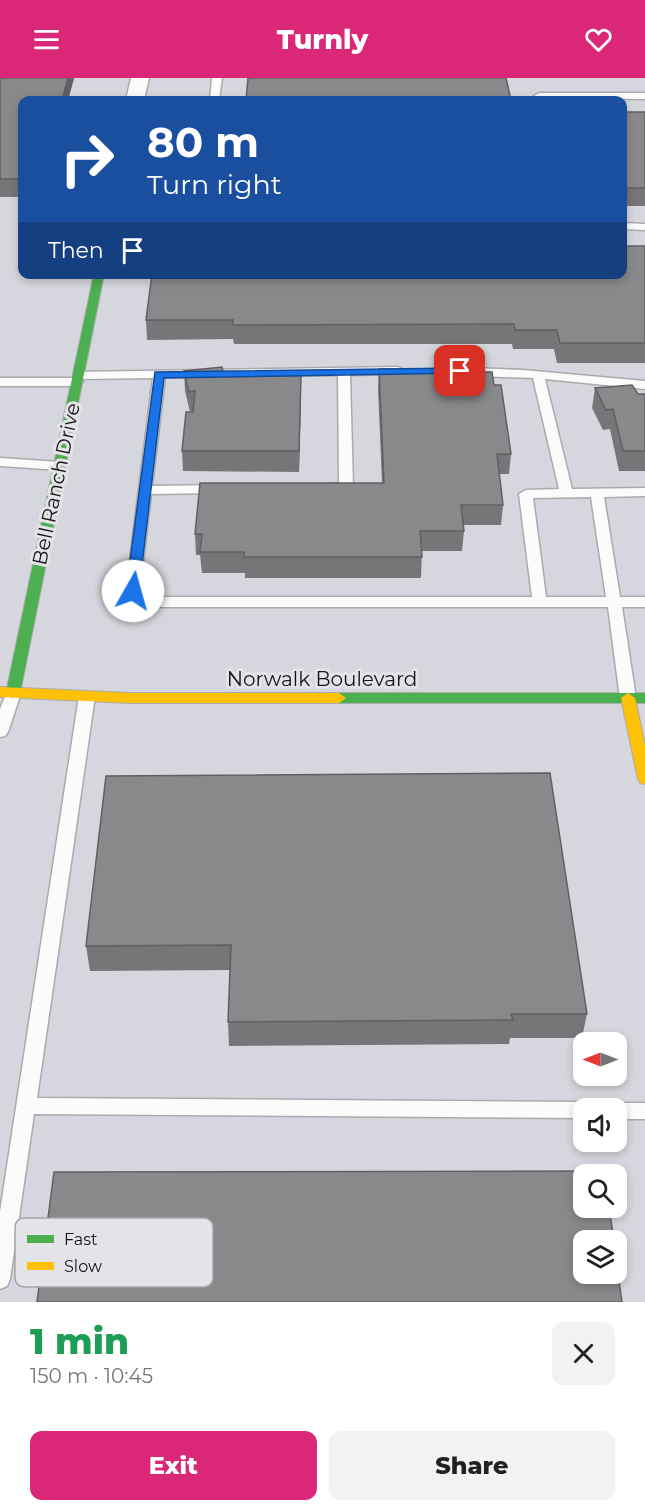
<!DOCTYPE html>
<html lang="en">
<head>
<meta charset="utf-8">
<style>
  body { margin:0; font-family:Montserrat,sans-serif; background:#f2f2f2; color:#202124; height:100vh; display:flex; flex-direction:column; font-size:22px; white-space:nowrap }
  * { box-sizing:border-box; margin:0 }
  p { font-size:20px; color:#757577 }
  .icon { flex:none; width:33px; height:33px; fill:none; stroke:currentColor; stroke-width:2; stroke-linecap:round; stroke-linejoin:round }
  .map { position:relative; height:1224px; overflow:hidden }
  .details { display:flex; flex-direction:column; background:#fff; flex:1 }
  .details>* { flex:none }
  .banner { position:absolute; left:18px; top:18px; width:609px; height:183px; border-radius:12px; box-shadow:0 3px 9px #0003; background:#1a4fa0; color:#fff; overflow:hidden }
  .needle { width:39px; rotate:270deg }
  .tools { position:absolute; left:573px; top:954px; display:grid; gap:12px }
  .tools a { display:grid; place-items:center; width:54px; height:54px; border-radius:12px; background:#fff; box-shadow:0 3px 9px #0003; font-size:30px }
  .pin { position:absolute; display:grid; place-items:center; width:51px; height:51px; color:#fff; margin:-26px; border-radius:12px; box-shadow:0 3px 9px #0006 }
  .me { position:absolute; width:66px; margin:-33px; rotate:7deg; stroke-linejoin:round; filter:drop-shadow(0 0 4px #0008) }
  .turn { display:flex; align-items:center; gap:21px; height:126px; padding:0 30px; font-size:27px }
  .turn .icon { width:78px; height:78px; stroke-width:2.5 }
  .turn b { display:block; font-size:42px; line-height:51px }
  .then { display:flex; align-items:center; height:57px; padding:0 30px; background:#0003; gap:12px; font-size:22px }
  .round { display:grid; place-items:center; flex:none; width:63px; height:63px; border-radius:12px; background:#f2f2f2 }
  .overview { display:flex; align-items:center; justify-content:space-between; height:102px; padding:0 30px }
  h1 { font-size:36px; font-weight:800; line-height:45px; color:#1e9e55 }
  .primary-button { display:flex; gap:12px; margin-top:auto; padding:12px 30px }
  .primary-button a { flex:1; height:69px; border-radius:12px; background:#db2777; color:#fff; font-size:24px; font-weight:800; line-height:69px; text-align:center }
  .primary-button a+a { background:#f2f2f2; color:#202124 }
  header { display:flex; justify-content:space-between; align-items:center; height:78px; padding:0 30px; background:#db2777; color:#fff; font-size:27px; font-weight:800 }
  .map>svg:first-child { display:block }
</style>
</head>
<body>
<header><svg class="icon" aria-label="menu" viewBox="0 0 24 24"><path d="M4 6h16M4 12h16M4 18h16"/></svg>Turnly<svg class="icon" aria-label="heart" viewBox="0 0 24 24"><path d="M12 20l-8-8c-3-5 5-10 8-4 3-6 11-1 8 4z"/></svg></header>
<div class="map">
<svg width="645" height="1224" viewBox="0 0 645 1224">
  <rect width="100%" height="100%" fill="#e4e4e7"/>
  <path fill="#d6d6de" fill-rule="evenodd" d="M 0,0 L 645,0 L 645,1224 L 0,1224 ZM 22,22 L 622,22 L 622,196 L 22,196 ZM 584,964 L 616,964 L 616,998 L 584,998 ZM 584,1030 L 616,1030 L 616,1064 L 584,1064 ZM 584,1096 L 616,1096 L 616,1130 L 584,1130 ZM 584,1162 L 616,1162 L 616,1196 L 584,1196 Z"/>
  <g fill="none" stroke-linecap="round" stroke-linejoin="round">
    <g stroke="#aaaaac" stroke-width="3">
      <path id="lane" d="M 212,0 L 222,0 L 219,22 L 210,22 Z
        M 539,15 L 645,15 L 645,21 L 536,20 L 534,18 Z
        M 622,145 L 645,146 L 645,152 L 622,151 Z
        M 397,289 L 401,290 L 401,296 L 350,297 L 353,409 C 347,415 330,415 324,409 L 326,406 L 339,405 L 338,297 L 165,299 L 152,408 L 220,407 L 227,411 L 220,415 L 151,416 L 140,511 L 163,519 L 532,519 L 519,416 L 526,412 L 559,411 L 533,300 L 451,297 L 445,293 L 451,289 L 523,292 L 645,303 L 645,311 L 545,301 L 572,411 L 645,410 L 645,418 L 604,419 L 620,519 L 645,519 L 645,529 L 622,529 L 636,620 L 633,624 L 628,625 L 620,620 L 608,529 L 162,529 L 128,516 L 126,513 L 153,300 L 78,301 L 74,300 L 74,294 ZM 591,419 L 606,519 L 546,519 L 533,420 Z
        M 0,300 L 77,300 L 83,304 L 77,308 L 0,308 Z
        M 0,380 L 60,384 L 66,388 L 60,392 L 0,388 Z
        M 13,610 L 21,615 L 8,654 L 5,658 L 0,659 L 0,631 L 8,611 Z
        M 87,613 L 95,618 L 37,1020 L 584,1024 L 591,1026 L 593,1030 L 584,1030 L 584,1040 L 34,1036 L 10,1201 L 7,1208 L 0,1211 L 0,1134 L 79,618 Z
        M 616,1025 L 645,1025 L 645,1041 L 616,1041 L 616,1030 L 608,1030 L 609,1027 Z"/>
    </g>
    <g stroke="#aaaaac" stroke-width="3">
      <path id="street" d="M 131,0 L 149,0 L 144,22 L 126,22 Z"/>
    </g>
    <g stroke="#aaaaac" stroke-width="2">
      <path id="fast" d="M 94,196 L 104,196 L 20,615 L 13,620 L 6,615 Z
        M 339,615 L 645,615 L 645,625 L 339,625 L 332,620 Z"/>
    </g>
    <g stroke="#aaaaac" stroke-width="2">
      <path id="slow" d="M 0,609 L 130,615 L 339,615 L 346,620 L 339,625 L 130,625 L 0,619 Z
        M 628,615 L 635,620 L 645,668 L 645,706 L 640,705 L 638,701 L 621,620 Z"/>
    </g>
    <use href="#lane" fill="#fbfbfb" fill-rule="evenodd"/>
    <use href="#street" fill="#fbfbfb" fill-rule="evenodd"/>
    <use href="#fast" fill="#4caf50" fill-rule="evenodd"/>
    <use href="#slow" fill="#ffc107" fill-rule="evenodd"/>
  </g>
  <path fill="#767678" d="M 0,0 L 74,0 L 68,22 L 22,22 L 22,119 L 0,119 Z
    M 622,34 L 645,34 L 645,128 L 622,128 Z
    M 645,168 L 645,285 L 557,285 L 554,271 L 513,271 L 512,266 L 234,266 L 233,261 L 147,262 L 146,242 Z
    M 379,291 L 469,294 L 494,307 L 511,376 L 509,396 L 499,396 L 503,427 L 501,447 L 463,447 L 464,453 L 462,473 L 422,473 L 421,500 L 245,500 L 245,495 L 202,495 L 200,477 L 196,477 L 195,456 L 382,405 L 378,311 Z
    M 184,293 L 224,298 L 301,298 L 299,394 L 183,393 L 182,373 L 193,333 L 190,334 L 185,313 Z
    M 595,310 L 638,316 L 645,316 L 645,393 L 619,393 L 610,351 L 603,352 L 592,330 Z
    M 106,698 L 587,936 L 582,960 L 510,960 L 509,966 L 229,968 L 228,944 L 230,892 L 90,893 L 86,868 Z"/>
  <path fill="#606062" d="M 68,0 L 74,0 L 68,22 L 62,22 Z
    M 301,298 L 301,318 L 299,394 L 299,373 Z"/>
  <path fill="#89898c" stroke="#606062" stroke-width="1.5" d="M 0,0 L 68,0 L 62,22 L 22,22 L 22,101 L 0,101 Z
    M 248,0 L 506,0 L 511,22 L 246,22 Z
    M 622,34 L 645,34 L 645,110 L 622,110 Z
    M 622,168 L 645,168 L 645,265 L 560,265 L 557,252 L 515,252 L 514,246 L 233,247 L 233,242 L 146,242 L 152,196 L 622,196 Z
    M 222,289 L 224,298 L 301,298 L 299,373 L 182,373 L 186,334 L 193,334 L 195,313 L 189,314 L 184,293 Z
    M 379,291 L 469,291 L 469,294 L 492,294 L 494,307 L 501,307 L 511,376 L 497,376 L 503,427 L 461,427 L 464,453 L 420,453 L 422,479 L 244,479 L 244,474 L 200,474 L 202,456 L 195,456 L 200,405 L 384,405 Z
    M 632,307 L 638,316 L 645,316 L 645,373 L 623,373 L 613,331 L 606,332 L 595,310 Z
    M 550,695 L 587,936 L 511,936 L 513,942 L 228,944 L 231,867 L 86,868 L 106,698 Z
    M 604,1093 L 605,1096 L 584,1096 L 584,1130 L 609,1130 L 614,1162 L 584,1162 L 584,1196 L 616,1196 L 616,1182 L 622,1224 L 37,1224 L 54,1094 Z"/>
  <path fill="#1a73e8" stroke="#114b97" stroke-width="1.5" d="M 460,290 L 464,291 L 464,295 L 164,300 L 139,513 L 133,517 L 128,516 L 126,513 L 155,294 Z"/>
  <g text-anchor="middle" stroke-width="6" stroke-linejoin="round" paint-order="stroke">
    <g font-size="20" fill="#151517" stroke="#e3e3e8">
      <text transform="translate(56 406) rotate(-78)" y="7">Bell Ranch Drive</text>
      <text x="322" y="608">Norwalk Boulevard</text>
    </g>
  </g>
  <rect x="15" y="1140" width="198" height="69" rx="9" fill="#e3e3e8" stroke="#a5a5a9" stroke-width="1.5"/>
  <rect x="27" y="1157" width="27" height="8" fill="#4caf50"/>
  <rect x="27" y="1184" width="27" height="8" fill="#ffc107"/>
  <g font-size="16" fill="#151517">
    <text x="64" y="1167">Fast</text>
    <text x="64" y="1194">Slow</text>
  </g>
</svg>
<div class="tools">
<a><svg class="needle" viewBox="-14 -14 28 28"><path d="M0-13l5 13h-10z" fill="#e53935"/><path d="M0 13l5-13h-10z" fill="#757577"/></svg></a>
<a><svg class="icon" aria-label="sound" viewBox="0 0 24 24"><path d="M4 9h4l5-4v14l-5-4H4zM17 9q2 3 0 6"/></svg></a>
<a><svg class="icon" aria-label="search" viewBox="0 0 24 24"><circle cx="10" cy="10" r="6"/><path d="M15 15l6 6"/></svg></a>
<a><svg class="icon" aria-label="layers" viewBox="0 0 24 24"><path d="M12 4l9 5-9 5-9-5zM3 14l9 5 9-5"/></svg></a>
</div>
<div class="pin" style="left:460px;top:293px;background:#d93025"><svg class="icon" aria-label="arrive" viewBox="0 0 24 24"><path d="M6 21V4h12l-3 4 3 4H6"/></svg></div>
<svg class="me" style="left:133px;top:513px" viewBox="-20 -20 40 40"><circle r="19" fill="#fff"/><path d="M0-13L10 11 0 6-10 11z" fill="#1a73e8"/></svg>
<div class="banner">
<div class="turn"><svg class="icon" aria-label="right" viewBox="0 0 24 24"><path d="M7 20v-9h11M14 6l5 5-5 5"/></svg><div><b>80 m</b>Turn right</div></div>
<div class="then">Then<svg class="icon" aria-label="arrive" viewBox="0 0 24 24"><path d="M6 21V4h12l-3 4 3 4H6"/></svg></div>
</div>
</div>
<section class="details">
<div class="overview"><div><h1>1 min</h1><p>150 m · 10:45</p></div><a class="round"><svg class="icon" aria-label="close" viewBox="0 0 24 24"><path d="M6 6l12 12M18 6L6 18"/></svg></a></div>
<div class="primary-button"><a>Exit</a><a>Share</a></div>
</section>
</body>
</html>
